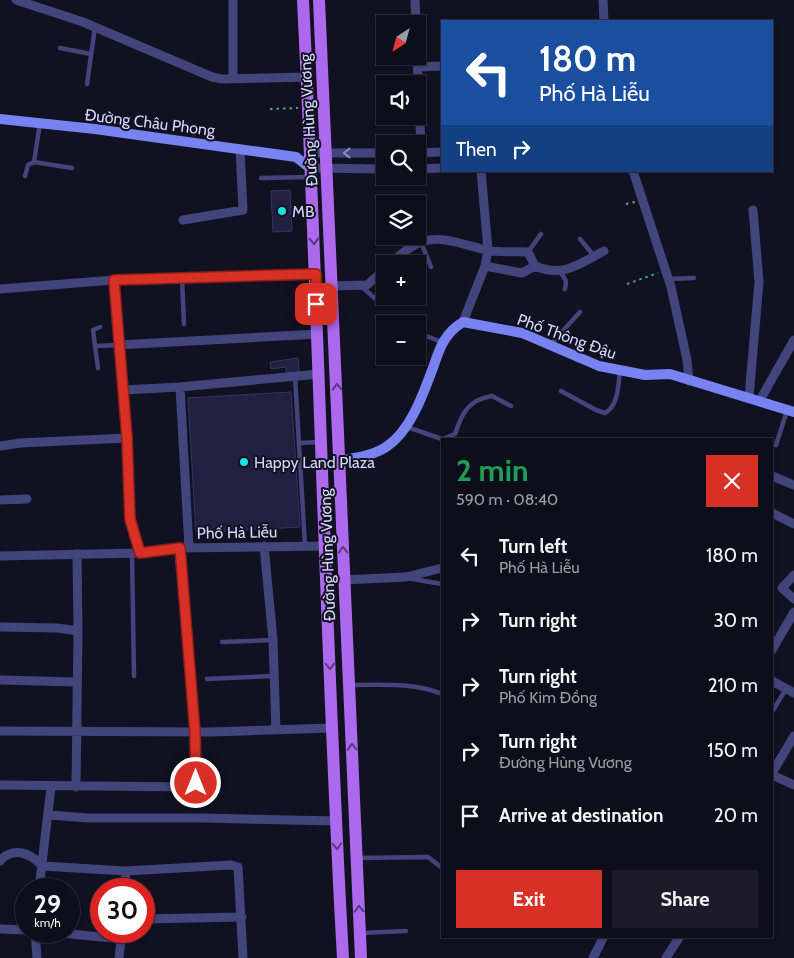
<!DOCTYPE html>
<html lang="en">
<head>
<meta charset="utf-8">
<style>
  body { margin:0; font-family:Cabin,sans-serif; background:#1c1b27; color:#f1f3f6; height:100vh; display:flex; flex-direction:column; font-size:19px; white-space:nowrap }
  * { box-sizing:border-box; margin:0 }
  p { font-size:16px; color:#9b9ca2 }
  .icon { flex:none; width:28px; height:28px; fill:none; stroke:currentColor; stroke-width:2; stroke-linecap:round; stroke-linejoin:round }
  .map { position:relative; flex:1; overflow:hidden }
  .panel { position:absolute; left:441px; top:438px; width:332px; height:500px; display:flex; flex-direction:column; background:#0e0d1a; border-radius:0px; box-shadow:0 1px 4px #0004,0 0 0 1px #2e2d39 }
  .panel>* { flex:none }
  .banner { position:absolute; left:441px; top:20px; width:332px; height:152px; border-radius:0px; box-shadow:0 1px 4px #0004,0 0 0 1px #2e2d39; background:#1a4fa0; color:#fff; overflow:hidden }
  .needle { width:32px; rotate:216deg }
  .controls { position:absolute; left:376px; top:15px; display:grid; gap:10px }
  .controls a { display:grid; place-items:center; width:50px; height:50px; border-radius:0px; background:#0e0d1a; box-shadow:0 1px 4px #0004,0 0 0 1px #2e2d39; font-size:25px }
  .speed { position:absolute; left:15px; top:878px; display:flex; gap:10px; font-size:25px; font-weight:700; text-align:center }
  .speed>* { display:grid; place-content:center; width:65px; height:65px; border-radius:50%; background:#0e0d1a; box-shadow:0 1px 4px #0004,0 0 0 1px #2e2d39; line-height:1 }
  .speed small { font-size:12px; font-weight:400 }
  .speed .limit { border:8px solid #d22; background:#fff; color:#111 }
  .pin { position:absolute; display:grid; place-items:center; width:42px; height:42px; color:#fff; margin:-21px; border-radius:10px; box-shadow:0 2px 8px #0006 }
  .me { position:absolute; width:55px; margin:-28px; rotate:0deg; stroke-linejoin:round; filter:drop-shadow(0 0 4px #0008) }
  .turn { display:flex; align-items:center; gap:18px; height:105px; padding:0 15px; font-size:22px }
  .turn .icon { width:65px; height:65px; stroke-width:2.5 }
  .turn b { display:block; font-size:35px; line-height:42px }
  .then { display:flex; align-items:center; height:48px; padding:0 15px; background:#0003; gap:10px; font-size:19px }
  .round { display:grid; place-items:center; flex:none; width:52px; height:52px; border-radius:0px; background:#1c1b27 }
  .summary { display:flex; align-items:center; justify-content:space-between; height:85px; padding:0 15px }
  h1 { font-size:30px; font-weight:800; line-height:38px; color:#1e9e55 }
  .cta { display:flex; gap:10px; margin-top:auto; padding:10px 15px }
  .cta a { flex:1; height:58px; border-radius:0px; background:#d93025; color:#fff; font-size:20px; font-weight:800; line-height:58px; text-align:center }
  .cta a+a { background:#1c1b27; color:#f1f3f6 }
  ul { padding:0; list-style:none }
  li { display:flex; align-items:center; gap:15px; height:65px; padding:0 15px }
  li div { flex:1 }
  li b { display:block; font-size:19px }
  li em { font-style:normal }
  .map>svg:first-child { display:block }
</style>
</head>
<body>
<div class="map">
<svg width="794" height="958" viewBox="0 0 794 958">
  <rect width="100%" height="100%" fill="#121122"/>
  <path fill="#221f41" stroke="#38336a" d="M 290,190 L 292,231 L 273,232 L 271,191 Z
    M 298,358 L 299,373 L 290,374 L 290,372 L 286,372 L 286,367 L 271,369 L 270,362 Z
    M 291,392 L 300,527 L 196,533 L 188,398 Z"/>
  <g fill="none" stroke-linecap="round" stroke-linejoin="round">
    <path stroke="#3ca896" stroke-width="2" stroke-dasharray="2.5 4" stroke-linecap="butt" d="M 270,109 L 298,108
      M 626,204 L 635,202
      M 627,284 L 658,273"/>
    <path stroke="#41457c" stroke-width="4.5" d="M 60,48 L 91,54
      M 87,84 L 95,27
      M 34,162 L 72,168
      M 25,176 L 28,165 L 34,162 L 40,123
      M 261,178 L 309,177
      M 580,239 L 594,256
      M 421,242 L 431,267
      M 528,252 L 541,234
      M 560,271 L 566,281 L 565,289
      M 182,278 L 184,324
      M 668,279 L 694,278
      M 362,287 L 378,301
      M 100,327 L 93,330 L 95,346 L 118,345
      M 418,333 L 442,342
      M 551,344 L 580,312
      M 95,346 L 98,368
      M 295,376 L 305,546
      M 561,391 L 596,410 L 605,413 C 619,405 618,385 620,371
      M 407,427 L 442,439
      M 443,439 L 455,434 C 462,413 468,400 492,396 L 511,406
      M 299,443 L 320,442
      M 776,445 L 787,411
      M 132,553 L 134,676
      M 407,578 L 442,584
      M 222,642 L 273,640
      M 207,679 L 273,676
      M 350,685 C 381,685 413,682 442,694
      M 772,712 L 786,689
      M 358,858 L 428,857 L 442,868
      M 360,933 L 406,931"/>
    <path stroke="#41457c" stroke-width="9" d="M 16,0 L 83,22 L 212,77 L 222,79 L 307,77
      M 233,0 L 233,78
      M 415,0 L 416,24
      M 603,0 L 604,21
      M 417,56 L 422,169
      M 418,67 L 442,66
      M 309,153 L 385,153
      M 418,153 L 442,152
      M 310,168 L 385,169
      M 418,169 L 442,168
      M 633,171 L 671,287 L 687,360 L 689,381
      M 183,220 L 243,210 L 240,149
      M 390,264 C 427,228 441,239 486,250 C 499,253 515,251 528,252 L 535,266 C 563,278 579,264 604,251
      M 485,266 L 522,273 L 535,266
      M 114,280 L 127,438 L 130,519 L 139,553
      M 332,286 L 367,285 L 385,269
      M 0,289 L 114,280 L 316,274
      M 463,322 L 485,266 L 488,250 L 481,171
      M 118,345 L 318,334
      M 180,387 L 189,548
      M 123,390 L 180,387 L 319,374
      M 749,397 L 759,282 L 753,210
      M 760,400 L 794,340
      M 0,446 L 20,443 L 127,438
      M 772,476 L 794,485
      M 0,500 L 27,499
      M 772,513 L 794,524
      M 264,546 L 273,640 L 276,730
      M 77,554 L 78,631
      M 0,556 L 139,553 L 180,548 L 325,546
      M 794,575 L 782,588 L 794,599
      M 344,580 L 406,577 L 442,568
      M 0,627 L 57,628 L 78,631 L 76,787
      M 772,650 L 794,612
      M 0,680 L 76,682
      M 772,681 L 794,693
      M 0,731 L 211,732 L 332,728
      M 772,773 L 794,736
      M 772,775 L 794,785
      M 0,785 L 192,787 L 195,785 L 195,732 L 180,548
      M 49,815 L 88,818 L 204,818 L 336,821
      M 0,861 C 13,846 31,853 42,866 L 126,871 L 231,865 L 238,867 L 243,958
      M 39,889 L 51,787
      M 124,889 L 126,871
      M 144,919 L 242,917
      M 0,929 L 26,930
      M 35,931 L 37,958
      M 40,931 L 122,939
      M 119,958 L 122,931
      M 593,958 L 604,936
      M 666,958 L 680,936"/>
    <path stroke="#7882f0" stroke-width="10" d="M 0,119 L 95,129 L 296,157 L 310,168
      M 339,461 C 355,458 372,456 386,447 C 411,431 424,392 434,365 C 440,347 445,333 463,322 L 522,333 L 599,366 L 645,375 L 670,374 L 794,412"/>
    <path stroke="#ad69ee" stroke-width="12" d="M 303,0 C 319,319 325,639 343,958
      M 319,0 L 361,958"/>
  </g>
  <defs><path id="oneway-chevron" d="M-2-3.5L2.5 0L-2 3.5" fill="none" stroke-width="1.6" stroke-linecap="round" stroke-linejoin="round" transform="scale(1.25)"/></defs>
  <use stroke="#8c8ebb" href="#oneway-chevron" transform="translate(347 153) rotate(-180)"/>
  <g stroke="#58397e">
    <use href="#oneway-chevron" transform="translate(314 241) rotate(88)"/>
    <use href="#oneway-chevron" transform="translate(337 387) rotate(-92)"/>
    <use href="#oneway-chevron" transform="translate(343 550) rotate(-92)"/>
    <use href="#oneway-chevron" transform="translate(330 666) rotate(88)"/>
    <use href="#oneway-chevron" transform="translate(352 747) rotate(-92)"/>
    <use href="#oneway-chevron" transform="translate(337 846) rotate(87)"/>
    <use href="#oneway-chevron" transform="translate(359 909) rotate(-93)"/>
  </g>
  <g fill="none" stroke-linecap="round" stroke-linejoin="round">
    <g stroke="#8d1f18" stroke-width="12">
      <path id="route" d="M 196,783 L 195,732 L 180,548 L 140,553 L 130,519 L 127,438 L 114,280 L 316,274 L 316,304"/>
    </g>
    <use href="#route" stroke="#d93025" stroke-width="9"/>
  </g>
  <g fill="#19e3e0" stroke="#121122" stroke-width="2">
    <circle cx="282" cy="211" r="5"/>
    <circle cx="244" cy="462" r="5"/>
  </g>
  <g text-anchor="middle" stroke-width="4" stroke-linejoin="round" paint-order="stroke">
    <g font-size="16" fill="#d6d6fa" stroke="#121122">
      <text transform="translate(308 120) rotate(-93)" y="6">Đường Hùng Vương</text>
      <text transform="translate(150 122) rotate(7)" y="6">Đường Châu Phong</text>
      <text transform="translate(567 336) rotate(20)" y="6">Phố Thông Đậu</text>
      <text transform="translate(237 532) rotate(-1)" y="6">Phố Hà Liễu</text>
      <text transform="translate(327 555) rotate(-92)" y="6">Đường Hùng Vương</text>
    </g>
    <g font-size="16" fill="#d6d6fa" stroke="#121122" text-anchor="start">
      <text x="292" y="217">MB</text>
      <text x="254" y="468">Happy Land Plaza</text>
    </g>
  </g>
</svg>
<div class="controls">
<a><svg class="needle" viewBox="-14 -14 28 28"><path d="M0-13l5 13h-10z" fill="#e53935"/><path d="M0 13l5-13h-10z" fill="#9b9ca2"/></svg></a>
<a><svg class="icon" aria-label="sound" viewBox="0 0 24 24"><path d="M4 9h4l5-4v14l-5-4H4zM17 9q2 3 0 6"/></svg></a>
<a><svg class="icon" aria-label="search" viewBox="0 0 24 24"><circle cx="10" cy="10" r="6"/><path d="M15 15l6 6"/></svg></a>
<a><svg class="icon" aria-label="layers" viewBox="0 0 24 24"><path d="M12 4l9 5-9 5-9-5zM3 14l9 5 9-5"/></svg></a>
<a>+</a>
<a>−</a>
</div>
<div class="speed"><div>29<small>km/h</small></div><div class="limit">30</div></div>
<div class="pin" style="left:316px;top:304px;background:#d93025"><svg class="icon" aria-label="arrive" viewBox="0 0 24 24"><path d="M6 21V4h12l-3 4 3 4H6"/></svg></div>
<svg class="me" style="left:196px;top:783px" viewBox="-20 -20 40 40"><circle r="17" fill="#d93025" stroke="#fff" stroke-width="3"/><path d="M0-11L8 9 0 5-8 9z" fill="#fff"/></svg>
<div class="banner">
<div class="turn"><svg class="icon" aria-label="left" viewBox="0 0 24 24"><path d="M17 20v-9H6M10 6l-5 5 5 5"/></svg><div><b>180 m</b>Phố Hà Liễu</div></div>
<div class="then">Then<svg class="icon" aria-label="right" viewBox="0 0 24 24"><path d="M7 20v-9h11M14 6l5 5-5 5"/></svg></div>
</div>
<section class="panel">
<div class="summary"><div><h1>2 min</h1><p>590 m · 08:40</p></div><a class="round" style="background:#d93025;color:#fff"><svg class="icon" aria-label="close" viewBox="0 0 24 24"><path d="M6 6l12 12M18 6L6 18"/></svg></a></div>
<ul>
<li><svg class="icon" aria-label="left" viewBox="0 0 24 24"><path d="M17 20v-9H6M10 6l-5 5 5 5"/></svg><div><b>Turn left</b><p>Phố Hà Liễu</p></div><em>180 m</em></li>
<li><svg class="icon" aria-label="right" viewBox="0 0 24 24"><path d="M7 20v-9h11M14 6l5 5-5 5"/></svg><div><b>Turn right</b></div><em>30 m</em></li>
<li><svg class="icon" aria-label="right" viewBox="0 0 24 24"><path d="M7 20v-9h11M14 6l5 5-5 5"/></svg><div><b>Turn right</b><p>Phố Kim Đồng</p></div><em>210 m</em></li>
<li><svg class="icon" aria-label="right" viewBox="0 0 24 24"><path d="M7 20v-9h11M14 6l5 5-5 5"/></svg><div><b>Turn right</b><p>Đường Hùng Vương</p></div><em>150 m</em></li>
<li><svg class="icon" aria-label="arrive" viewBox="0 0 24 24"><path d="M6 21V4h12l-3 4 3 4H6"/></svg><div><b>Arrive at destination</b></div><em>20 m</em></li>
</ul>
<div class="cta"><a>Exit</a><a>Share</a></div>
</section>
</div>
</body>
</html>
